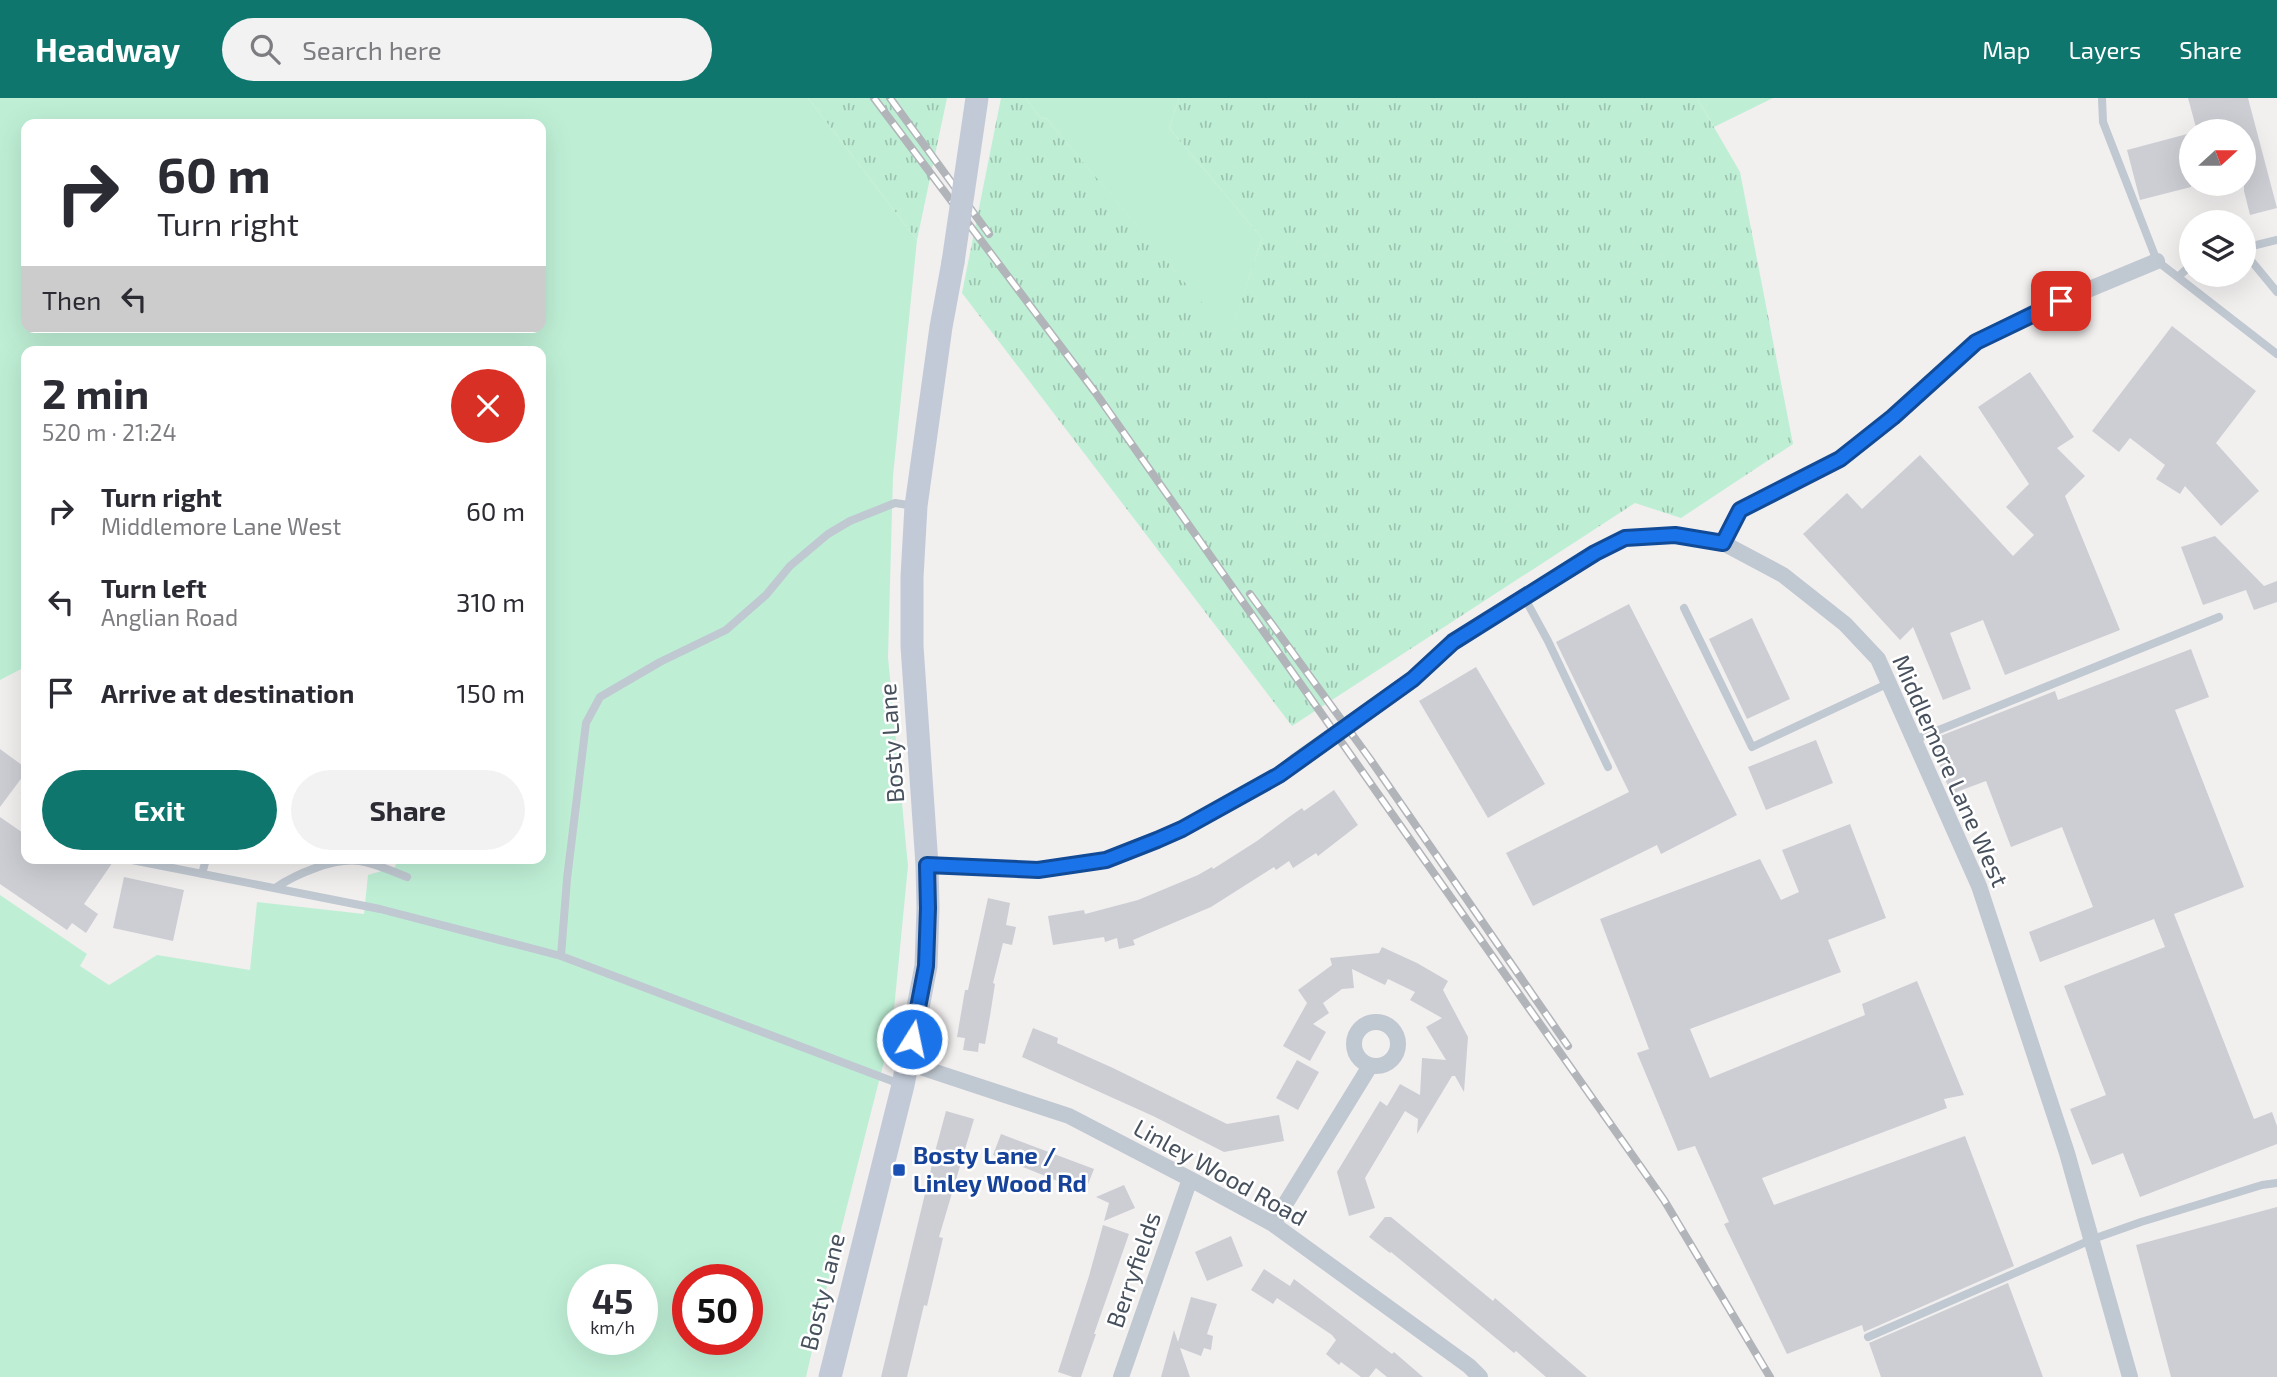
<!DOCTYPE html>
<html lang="en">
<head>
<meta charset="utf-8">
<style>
  body { margin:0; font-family:"Exo 2",sans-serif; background:#f2f2f3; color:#2b2b33; height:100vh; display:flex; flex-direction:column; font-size:26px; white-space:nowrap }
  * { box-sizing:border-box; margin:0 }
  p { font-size:23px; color:#7c7c81 }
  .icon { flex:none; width:38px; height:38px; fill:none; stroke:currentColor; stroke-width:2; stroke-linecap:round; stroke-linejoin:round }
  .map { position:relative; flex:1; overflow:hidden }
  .panel { position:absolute; left:21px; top:248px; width:525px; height:518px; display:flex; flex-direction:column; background:#fff; border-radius:14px; box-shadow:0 7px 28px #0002 }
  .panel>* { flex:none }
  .guide { position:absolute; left:21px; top:21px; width:525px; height:214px; border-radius:14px; box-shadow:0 7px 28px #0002; background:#fff; color:#2b2b33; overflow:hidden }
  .needle { width:46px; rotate:69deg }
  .fabs { position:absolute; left:2179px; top:21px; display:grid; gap:14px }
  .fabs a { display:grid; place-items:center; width:77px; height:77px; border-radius:50%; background:#fff; box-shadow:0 7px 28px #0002; font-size:35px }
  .speed { position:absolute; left:567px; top:1166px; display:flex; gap:14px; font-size:35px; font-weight:700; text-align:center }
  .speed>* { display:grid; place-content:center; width:91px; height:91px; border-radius:50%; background:#fff; box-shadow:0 7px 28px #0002; line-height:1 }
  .speed small { font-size:18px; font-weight:400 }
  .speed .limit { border:10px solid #d22; background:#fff; color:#111 }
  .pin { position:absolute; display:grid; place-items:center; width:60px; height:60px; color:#fff; margin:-30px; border-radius:14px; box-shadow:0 4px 10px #0006 }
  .me { position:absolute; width:77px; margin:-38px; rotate:10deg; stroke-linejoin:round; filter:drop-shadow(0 0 5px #0008) }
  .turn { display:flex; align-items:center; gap:24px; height:147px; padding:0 21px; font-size:32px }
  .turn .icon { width:91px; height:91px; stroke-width:2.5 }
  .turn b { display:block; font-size:49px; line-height:60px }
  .then { display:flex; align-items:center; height:66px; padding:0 21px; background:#0003; gap:14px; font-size:26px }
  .round { display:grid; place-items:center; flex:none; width:74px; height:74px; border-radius:37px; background:#f2f2f3 }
  .head { display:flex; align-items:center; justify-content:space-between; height:119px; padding:0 21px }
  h1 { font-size:42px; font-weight:700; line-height:52px }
  .cta { display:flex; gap:14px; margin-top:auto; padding:14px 21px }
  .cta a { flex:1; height:80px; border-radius:42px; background:#0f766e; color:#fff; font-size:28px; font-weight:700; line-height:80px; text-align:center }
  .cta a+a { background:#f2f2f3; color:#2b2b33 }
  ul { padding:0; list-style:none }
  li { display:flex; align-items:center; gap:21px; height:91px; padding:0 21px }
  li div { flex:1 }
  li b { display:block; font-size:26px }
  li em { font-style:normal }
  header { display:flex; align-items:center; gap:42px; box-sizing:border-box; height:98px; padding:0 35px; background:#0f766e; color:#fff }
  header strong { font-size:33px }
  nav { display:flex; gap:38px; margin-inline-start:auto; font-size:24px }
  .search { width:490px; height:63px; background:#f2f2f3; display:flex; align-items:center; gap:18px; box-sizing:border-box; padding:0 24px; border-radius:38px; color:#7c7c81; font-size:26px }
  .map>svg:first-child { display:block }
</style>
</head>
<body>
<header>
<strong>Headway</strong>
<div class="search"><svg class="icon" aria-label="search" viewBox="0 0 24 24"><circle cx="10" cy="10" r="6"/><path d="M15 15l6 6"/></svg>Search here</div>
<nav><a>Map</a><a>Layers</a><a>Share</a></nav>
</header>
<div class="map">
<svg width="2277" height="1279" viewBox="0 0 2277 1279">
  <defs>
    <pattern id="park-tufts" width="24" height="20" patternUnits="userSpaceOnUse" patternTransform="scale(1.75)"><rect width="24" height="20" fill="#beefd5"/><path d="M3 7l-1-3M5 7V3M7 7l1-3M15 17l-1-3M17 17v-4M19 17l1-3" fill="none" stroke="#9cc4b0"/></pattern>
  </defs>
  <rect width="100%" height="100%" fill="#f2efef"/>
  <path fill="#beefd5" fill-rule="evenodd" d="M 0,0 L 808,0 L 917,142 L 893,378 L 888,559 L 908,768 L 892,932 L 830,1175 L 806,1279 L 0,1279 L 0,797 L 87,856 L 80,868 L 109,887 L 157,857 L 250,872 L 257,804 L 364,816 L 368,777 L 395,769 L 398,761 L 541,761 L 541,254 L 26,254 L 26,573 L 23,570 L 0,582 ZM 26,26 L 541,26 L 541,229 L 26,229 ZM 583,1181 L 642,1181 L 642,1241 L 583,1241 ZM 688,1181 L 747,1181 L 747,1241 L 688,1241 Z
    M 1025,0 L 1179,0 L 1169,30 L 1262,140 L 1230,239 L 1046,20 L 1042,21 Z
    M 1697,0 L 1773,0 L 1714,29 Z"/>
  <path fill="url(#park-tufts)" d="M 808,0 L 947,0 L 917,142 Z
    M 1001,0 L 1025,0 L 1042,21 L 1046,20 L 1230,238 L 1262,140 L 1169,30 L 1179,0 L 1697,0 L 1740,74 L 1793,346 L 1681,420 L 1635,405 L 1292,628 L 962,195 Z"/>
  <path fill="#ccced4" d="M 2188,0 L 2248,0 L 2277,110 L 2250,117 L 2244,93 L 2244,33 L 2197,33 Z
    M 2191,35 L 2191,89 L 2140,102 L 2127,52 Z
    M 2172,228 L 2256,293 L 2216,345 L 2259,393 L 2221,428 L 2185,388 L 2180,396 L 2156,381 L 2165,367 L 2130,340 L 2119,354 L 2092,333 Z
    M 2030,274 L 2074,339 L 2057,350 L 2085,378 L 2065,398 L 2120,532 L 2005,577 L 1983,522 L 1950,535 L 1971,591 L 1943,602 L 1913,529 L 1900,542 L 1803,436 L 1847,395 L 1862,411 L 1920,357 L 2013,458 L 2034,437 L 2006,409 L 2029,386 L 1978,309 Z
    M 2215,438 L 2264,488 L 2277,483 L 2277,504 L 2254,512 L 2246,492 L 2203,507 L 2181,449 Z
    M 1629,506 L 1737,717 L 1661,756 L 1657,747 L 1533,808 L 1506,755 L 1629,694 L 1556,544 Z
    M 1752,520 L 1790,601 L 1747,621 L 1709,541 Z
    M 2191,551 L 2209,599 L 2175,612 L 2244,789 L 2174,816 L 2254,1021 L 2272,1014 L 2277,1028 L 2277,1046 L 2140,1099 L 2123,1055 L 2092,1067 L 2070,1011 L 2106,997 L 2064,888 L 2165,849 L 2154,821 L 2040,864 L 2029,834 L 2093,809 L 2062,729 L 2011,749 L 1986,683 L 1951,696 L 1930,642 L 2055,593 L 2058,602 Z
    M 1476,569 L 1545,686 L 1488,720 L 1419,603 Z
    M 1816,642 L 1833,685 L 1766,712 L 1748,669 Z
    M 0,651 L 26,670 L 26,674 L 0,709 Z
    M 1334,692 L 1358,727 L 1318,758 L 1316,755 L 1293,770 L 1289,763 L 1276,772 L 1274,769 L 1211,809 L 1133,842 L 1135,847 L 1119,851 L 1117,840 L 1105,844 L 1104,839 L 1053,847 L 1048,818 L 1084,812 L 1085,816 L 1138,802 L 1198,777 L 1212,769 L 1213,771 L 1257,743 L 1289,719 L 1302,710 L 1304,713 Z
    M 0,719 L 26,737 L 26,761 L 115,761 L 84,806 L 98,816 L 86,835 L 72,825 L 67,832 L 0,786 Z
    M 1850,726 L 1886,820 L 1828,842 L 1841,874 L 1690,931 L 1710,980 L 1865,917 L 1862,906 L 1917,883 L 1964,997 L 1944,1001 L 1947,1010 L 1762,1080 L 1774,1107 L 1965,1038 L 2014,1168 L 1864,1234 L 1862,1227 L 1787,1256 L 1724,1126 L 1729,1124 L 1695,1048 L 1678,1053 L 1637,955 L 1649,951 L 1600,821 L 1760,761 L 1781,802 L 1799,794 L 1782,752 Z
    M 124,779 L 184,792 L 173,843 L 113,830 Z
    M 988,800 L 1010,805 L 1006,827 L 1016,829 L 1012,847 L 1003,845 L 993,885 L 995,886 L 990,918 L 985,946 L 979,945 L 978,954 L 963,952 L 965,940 L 957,939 L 965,892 L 968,892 Z
    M 1382,849 L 1417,865 L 1448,883 L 1443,892 L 1468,939 L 1464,994 L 1455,978 L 1452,978 L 1417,1036 L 1418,1021 L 1405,1013 L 1365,1080 L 1375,1110 L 1349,1118 L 1337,1074 L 1380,1003 L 1387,1008 L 1400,986 L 1420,997 L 1422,960 L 1446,962 L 1426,929 L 1442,920 L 1410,902 L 1415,894 L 1388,881 L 1385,887 L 1352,871 L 1354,890 L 1342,891 L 1323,905 L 1329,915 L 1313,926 L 1326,934 L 1310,963 L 1283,948 L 1307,905 L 1298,892 L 1332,867 L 1330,860 L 1379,855 Z
    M 1033,930 L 1058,940 L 1057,945 L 1113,970 L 1227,1026 L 1279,1017 L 1284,1043 L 1224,1054 L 1153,1018 L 1022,959 Z
    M 1297,962 L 1319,974 L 1298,1012 L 1276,1000 Z
    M 946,1013 L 974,1021 L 939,1139 L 943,1140 L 927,1208 L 924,1207 L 907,1279 L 881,1279 L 936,1050 Z
    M 1001,1036 L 1094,1071 L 1085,1094 L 993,1057 Z
    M 1124,1087 L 1135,1110 L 1104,1123 L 1109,1105 L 1096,1099 Z
    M 2277,1109 L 2277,1279 L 2171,1279 L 2136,1147 Z
    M 1385,1119 L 1391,1119 L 1493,1203 L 1495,1200 L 1587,1279 L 1546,1279 L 1516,1253 L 1514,1255 L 1391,1154 L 1390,1155 L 1369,1139 Z
    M 1103,1127 L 1129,1136 L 1094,1236 L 1096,1236 L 1081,1279 L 1073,1279 L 1058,1274 L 1089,1178 Z
    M 1231,1138 L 1243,1168 L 1207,1183 L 1195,1154 Z
    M 1264,1171 L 1290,1188 L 1294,1181 L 1392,1256 L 1394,1254 L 1423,1279 L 1387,1279 L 1376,1270 L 1369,1279 L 1361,1279 L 1341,1264 L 1339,1267 L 1326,1256 L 1336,1242 L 1332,1237 L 1277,1200 L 1273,1206 L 1251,1192 Z
    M 2008,1185 L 2043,1279 L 1881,1279 L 1869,1245 Z
    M 1191,1199 L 1217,1206 L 1207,1236 L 1213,1238 L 1211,1252 L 1204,1250 L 1201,1258 L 1180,1250 L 1190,1279 L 1161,1279 L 1174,1232 L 1178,1244 Z"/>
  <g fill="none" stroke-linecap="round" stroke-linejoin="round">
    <path stroke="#c0c8d1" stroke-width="8" d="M 2102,0 L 2103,24 L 2157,163 L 2277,256
      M 2244,150 L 2277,142
      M 2244,154 L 2277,194
      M 2178,179 L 2191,167
      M 1524,499 L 1548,543 L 1608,669
      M 1684,510 L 1752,649 L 1889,585
      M 1914,642 L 2219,519
      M 25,695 L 26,696
      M 127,761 L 380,811 L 561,858 L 900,986
      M 202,776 L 206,761
      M 275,790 C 296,776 333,760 359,763 C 375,765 391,773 407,779
      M 561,858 L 567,781 L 586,625 L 600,599 L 660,564 L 726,532 L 766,497 L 790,468 L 828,436 L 850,423 L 895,405 L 915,408
      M 1868,1239 L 2093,1141 L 2141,1124 L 2262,1087 L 2277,1085"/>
    <path stroke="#c0c8d1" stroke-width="16" d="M 1723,445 L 1740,412 L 1840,361 L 1893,319 L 1976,244 L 2037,213 L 2157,163
      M 1396,592 L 1413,581 L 1453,544 L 1595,455 L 1625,440 L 1675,437 L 1723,445 L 1783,477 L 1845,526 L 1878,561 L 1979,788 L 2067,1055 L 2130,1279
      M 927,767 L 1038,772 L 1106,762 L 1182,731 L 1279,677 L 1296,663
      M1354 946a22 22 0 1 1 44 0a22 22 0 1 1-44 0Z
      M 908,965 L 1069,1018 L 1190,1081 L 1273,1126 L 1469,1268 L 1480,1279
      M 1273,1126 L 1370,968
      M 1121,1279 L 1190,1081"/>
    <path stroke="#c2cad8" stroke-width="23" d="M 830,1279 L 903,987 L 926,868 L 928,810 L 927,767 L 912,548 L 912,479 L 916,408 L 941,229 L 953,164"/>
    <g stroke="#b1b4b9" stroke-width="8">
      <path id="rail" d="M 874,0 L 1095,294 L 1664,1102 L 1770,1279
        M 890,0 L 989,136
        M 1250,496 L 1370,661 L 1568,948"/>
    </g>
    <use href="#rail" stroke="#fff" stroke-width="5" stroke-dasharray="16" stroke-linecap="butt"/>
    <path stroke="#c0c8d1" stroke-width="16" d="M 1296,663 L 1396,592"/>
    <path stroke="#c2cad8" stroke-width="23" d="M 953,164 L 977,0"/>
  </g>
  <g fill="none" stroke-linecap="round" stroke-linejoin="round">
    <g stroke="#114b97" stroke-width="18">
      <path id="route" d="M 912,941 L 926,868 L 928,810 L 927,767 L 1038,772 L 1106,762 L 1157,742 L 1182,731 L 1279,677 L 1413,581 L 1453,544 L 1595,455 L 1625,440 L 1675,437 L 1723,445 L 1740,412 L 1840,361 L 1893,319 L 1976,244 L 2061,203"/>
    </g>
    <use href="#route" stroke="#1a73e8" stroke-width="12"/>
  </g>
  <rect fill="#1a4fb4" stroke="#fff" stroke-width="2.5" x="892" y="1065" width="14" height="14" rx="3.5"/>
  <g text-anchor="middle" stroke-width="5" stroke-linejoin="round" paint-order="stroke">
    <g font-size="24" fill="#47515d" stroke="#fff">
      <text transform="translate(892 645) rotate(-94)" y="8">Bosty Lane</text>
      <text transform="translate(1950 673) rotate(66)" y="8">Middlemore Lane West</text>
      <text transform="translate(1220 1075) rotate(29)" y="8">Linley Wood Road</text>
      <text transform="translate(1134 1172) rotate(-71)" y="8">Berryfields</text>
      <text transform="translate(823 1194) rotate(-76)" y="8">Bosty Lane</text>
    </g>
    <g font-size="24" font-weight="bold" fill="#164399" stroke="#fff" text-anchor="start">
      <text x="913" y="1066">Bosty Lane /<tspan x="913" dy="28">Linley Wood Rd</tspan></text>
    </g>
  </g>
</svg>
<div class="fabs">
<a><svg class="needle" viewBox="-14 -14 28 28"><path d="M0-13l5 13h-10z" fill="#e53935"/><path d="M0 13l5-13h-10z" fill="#7c7c81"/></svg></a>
<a><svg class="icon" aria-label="layers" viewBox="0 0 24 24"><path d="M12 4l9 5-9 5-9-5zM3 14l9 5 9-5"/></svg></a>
</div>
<div class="speed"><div>45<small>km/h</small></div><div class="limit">50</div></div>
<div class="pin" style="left:2061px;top:203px;background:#d93025"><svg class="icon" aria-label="arrive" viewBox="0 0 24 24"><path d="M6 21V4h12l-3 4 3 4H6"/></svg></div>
<svg class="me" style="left:912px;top:941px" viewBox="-20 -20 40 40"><circle r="17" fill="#1a73e8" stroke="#fff" stroke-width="3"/><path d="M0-11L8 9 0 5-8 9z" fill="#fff"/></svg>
<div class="guide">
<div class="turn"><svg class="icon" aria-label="right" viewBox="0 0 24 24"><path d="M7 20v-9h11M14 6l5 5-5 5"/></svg><div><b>60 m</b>Turn right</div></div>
<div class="then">Then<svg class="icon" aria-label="left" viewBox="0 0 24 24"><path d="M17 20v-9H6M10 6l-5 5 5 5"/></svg></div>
</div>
<section class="panel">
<div class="head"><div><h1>2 min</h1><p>520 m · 21:24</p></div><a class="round" style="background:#d93025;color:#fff"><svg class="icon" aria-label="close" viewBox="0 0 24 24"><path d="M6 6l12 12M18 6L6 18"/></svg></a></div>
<ul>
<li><svg class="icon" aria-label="right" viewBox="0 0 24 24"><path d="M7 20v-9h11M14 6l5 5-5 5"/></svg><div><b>Turn right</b><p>Middlemore Lane West</p></div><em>60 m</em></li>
<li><svg class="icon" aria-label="left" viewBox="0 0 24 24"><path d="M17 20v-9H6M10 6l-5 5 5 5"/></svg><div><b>Turn left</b><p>Anglian Road</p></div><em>310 m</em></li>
<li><svg class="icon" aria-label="arrive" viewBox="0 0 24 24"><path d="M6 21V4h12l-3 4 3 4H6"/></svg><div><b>Arrive at destination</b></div><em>150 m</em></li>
</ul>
<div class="cta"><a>Exit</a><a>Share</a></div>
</section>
</div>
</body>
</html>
